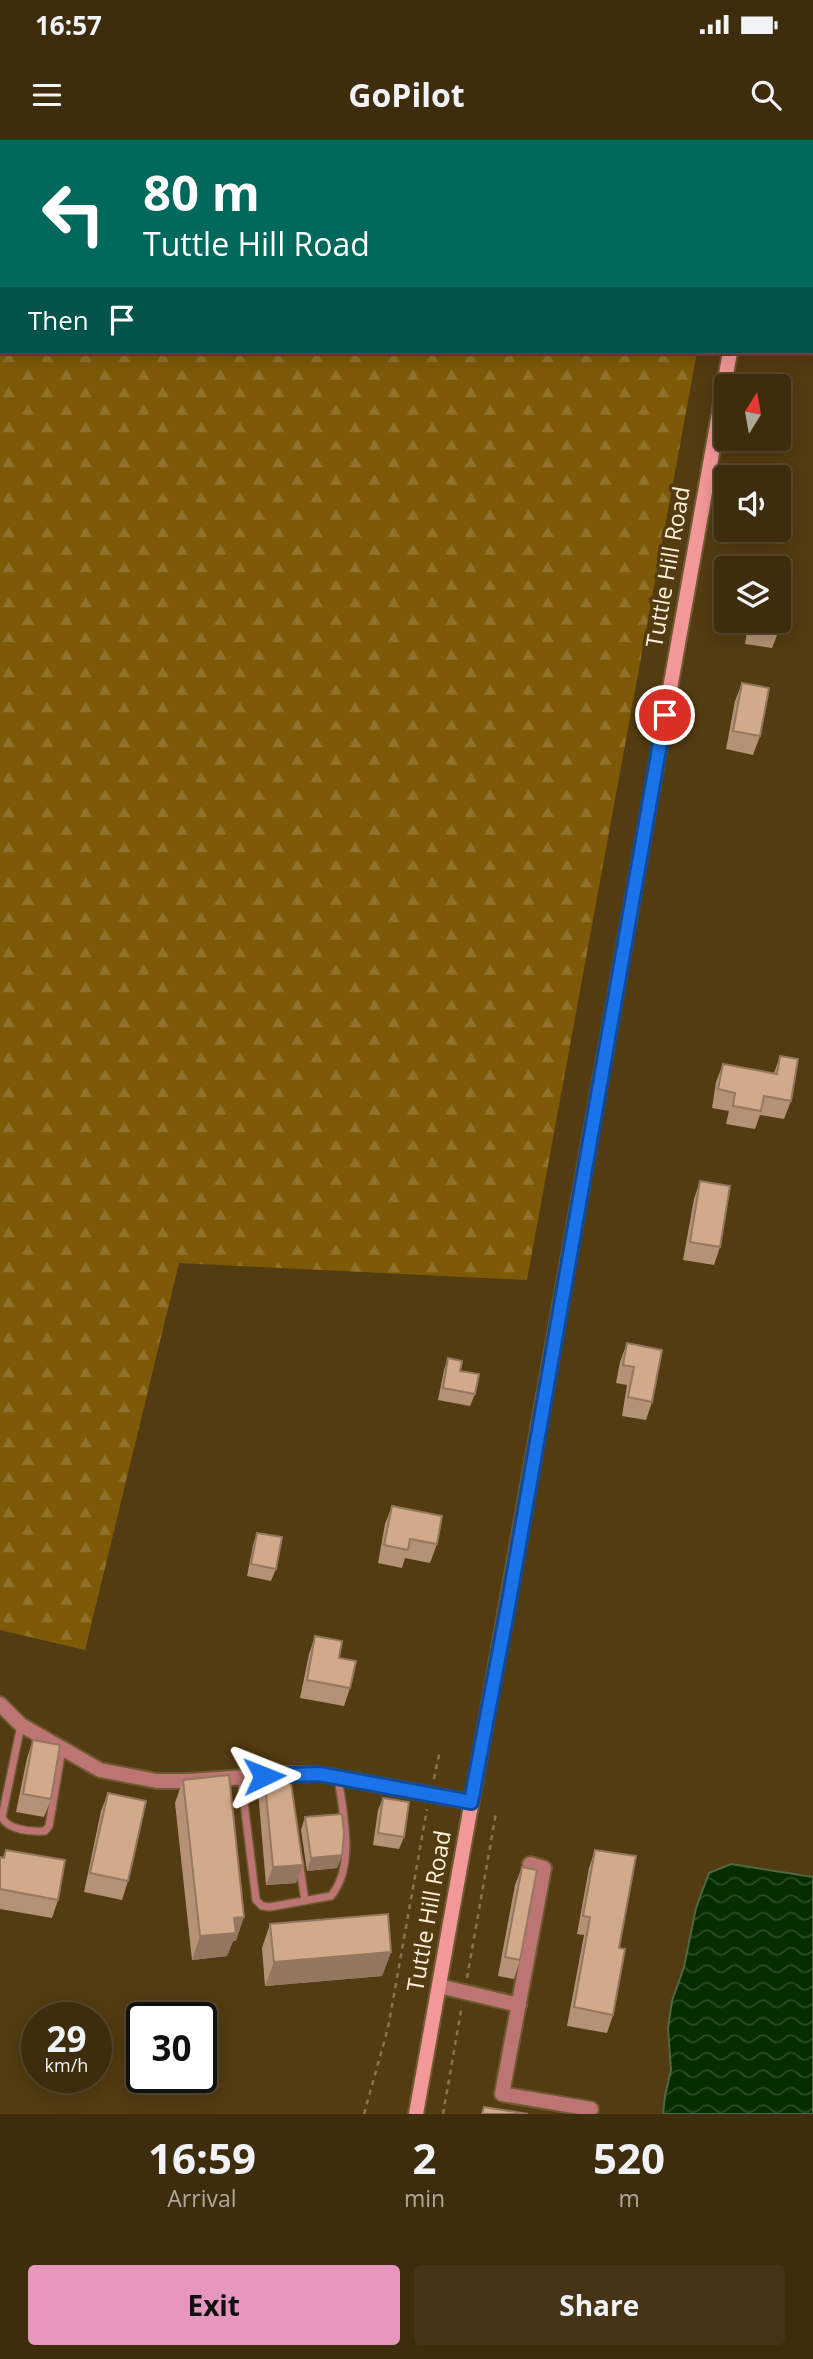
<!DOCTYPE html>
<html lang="en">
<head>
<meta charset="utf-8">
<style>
  body { margin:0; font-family:"Open Sans",sans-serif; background:#453516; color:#f1f3f6; height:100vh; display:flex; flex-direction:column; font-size:26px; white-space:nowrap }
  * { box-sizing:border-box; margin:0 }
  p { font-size:23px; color:#ada89d }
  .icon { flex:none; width:38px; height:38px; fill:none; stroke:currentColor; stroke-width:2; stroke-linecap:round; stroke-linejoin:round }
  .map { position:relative; height:1974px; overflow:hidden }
  .side { display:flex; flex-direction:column; background:#3e2d0d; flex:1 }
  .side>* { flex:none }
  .hud { position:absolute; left:0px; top:0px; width:814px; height:214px; box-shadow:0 4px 18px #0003,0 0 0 2px #57492e; background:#00695c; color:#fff; overflow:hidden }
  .needle { width:46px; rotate:11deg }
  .controls { position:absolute; left:714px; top:234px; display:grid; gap:14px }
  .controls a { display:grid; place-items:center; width:77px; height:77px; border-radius:7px; background:#3e2d0d; box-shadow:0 4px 18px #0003,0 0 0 2px #57492e; font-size:35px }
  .speed { position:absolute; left:21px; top:1862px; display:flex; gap:14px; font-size:35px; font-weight:700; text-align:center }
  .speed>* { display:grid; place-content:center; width:91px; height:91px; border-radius:50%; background:#3e2d0d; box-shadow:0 4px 18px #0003,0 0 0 2px #57492e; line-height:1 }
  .speed small { font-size:18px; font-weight:400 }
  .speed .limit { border:4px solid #111; border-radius:10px; background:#fff; color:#111 }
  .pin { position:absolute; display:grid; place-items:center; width:60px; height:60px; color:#fff; margin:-30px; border:4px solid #fff; border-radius:50%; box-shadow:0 2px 7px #0007 }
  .me { position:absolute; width:77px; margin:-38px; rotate:88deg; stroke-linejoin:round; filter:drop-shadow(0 0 5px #0008) }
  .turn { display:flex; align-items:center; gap:24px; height:147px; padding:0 28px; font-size:32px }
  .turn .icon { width:91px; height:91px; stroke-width:2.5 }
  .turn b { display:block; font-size:49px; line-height:60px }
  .then { display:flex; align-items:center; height:66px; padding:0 28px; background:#0003; gap:14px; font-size:26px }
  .eta { display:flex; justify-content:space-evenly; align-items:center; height:119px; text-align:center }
  .eta b { font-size:42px; font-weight:700; line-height:49px }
  .primary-button { display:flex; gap:14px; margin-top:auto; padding:14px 28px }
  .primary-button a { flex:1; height:80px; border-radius:7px; background:#e797bd; color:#111; font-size:28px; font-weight:700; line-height:80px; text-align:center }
  .primary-button a+a { background:#453516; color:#f1f3f6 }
  .status { display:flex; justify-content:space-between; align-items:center; height:49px; padding:0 35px; background:#3e2d0d; direction:ltr }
  .status svg { height:19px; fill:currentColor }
  header { display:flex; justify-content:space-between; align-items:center; height:91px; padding:0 28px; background:#3e2d0d; font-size:32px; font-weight:700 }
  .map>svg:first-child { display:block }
</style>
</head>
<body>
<div class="status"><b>16:57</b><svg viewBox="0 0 49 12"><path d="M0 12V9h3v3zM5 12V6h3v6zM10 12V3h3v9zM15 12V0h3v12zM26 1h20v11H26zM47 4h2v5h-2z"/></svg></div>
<header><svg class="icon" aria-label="menu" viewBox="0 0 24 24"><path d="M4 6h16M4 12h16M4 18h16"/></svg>GoPilot<svg class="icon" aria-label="search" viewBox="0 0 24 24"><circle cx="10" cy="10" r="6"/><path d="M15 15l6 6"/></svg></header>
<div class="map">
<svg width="813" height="1974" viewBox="0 0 813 1974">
  <defs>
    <pattern id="forest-firs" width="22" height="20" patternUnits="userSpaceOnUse" patternTransform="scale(1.75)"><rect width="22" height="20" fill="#7e5a08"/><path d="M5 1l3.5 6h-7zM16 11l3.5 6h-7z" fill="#91722b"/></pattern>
    <pattern id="park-dots" width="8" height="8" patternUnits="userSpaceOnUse" patternTransform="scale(1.75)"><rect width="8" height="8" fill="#7e5a08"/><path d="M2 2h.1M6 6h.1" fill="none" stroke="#91722b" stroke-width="1.8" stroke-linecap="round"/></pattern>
    <pattern id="water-waves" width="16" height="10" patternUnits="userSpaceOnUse" patternTransform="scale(1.75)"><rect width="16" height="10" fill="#062d00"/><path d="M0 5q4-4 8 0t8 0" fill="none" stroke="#2b4c25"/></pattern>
  </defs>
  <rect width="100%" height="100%" fill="#533c11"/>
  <path fill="url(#forest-firs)" d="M 0,0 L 454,0 L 458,2 L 2,2 L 2,212 L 697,212 L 527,1140 L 179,1123 L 85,1510 L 0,1490 Z"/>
  <path fill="url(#park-dots)" d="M 659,0 L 813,0 L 813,143 L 812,2 L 660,2 Z"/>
  <path fill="url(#water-waves)" stroke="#506841" stroke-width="2" d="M 731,1724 L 813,1737 L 813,1974 L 663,1974 L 665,1956 L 671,1930 L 668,1888 L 672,1861 L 684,1827 L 696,1768 L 709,1733 Z"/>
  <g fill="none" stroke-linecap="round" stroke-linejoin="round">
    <g stroke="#6e5931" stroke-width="10">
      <path id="service" d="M 765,2 L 766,0
        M 812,112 L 813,113
        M 21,1585 L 2,1677 C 7,1690 32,1692 45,1691 L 49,1686 L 62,1609
        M 241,1638 L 256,1760 L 262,1766 L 270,1767 L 331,1756 C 356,1725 343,1674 338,1637
        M 299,1721 L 305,1761"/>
    </g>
    <g stroke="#6e5931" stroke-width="18">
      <path id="minor" d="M 0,1564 L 21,1585 L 100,1630 L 157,1641 L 189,1641 L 287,1634 L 319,1634 L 471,1662
        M 530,1724 L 544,1728 L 502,1954 L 591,1969
        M 439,1846 L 519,1865"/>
    </g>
    <g stroke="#6e5931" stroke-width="18">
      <path id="secondary" d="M 588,0 L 593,2
        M 812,167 L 813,168
        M 416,1974 L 730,212"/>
    </g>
    <path stroke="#88744f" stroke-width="2.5" stroke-dasharray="5 5" stroke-linecap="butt" d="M 720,0 L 722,2
      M 434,1639 L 440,1610
      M 467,1838 L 496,1673
      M 364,1974 L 388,1888 L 427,1669
      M 443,1974 L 462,1865"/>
    <use href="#service" stroke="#bd7574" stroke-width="7"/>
    <use href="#minor" stroke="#bd7574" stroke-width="14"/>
    <use href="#secondary" stroke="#f39898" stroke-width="14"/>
  </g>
  <path fill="#b59276" d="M 763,417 L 791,422 L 779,490 L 772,508 L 745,504 L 749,481 L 779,481 L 779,429 L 759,429 Z
    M 742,543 L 760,596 L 753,615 L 726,609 L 735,561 Z
    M 780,916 L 791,961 L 784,979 L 760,975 L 755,989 L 726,984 L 729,971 L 712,968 L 716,942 L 723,924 L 774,933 Z
    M 700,1041 L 720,1107 L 714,1125 L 683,1120 L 694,1059 Z
    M 627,1203 L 652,1262 L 646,1280 L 622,1276 L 627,1245 L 616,1243 L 620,1222 Z
    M 448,1218 L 460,1231 L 475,1254 L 470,1266 L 438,1260 L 444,1230 Z
    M 392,1366 L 437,1404 L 430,1423 L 405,1418 L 402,1428 L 378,1423 L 385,1384 Z
    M 257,1393 L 276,1429 L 271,1441 L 247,1436 L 253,1405 Z
    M 315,1496 L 339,1518 L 350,1548 L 344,1566 L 300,1558 L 309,1514 Z
    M 33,1600 L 51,1659 L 44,1677 L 16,1672 L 27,1618 Z
    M 264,1633 L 296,1743 L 266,1745 L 258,1651 Z
    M 183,1640 L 236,1801 L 233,1801 L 227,1816 L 192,1820 L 175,1663 Z
    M 108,1653 L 128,1741 L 122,1760 L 84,1752 L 101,1671 Z
    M 383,1658 L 404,1697 L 399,1709 L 373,1705 L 378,1670 Z
    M 305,1677 L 342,1715 L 337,1728 L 307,1731 L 301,1690 Z
    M 6,1710 L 58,1760 L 52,1778 L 0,1769 L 0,1717 L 3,1717 Z
    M 595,1710 L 619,1808 L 613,1875 L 607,1893 L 567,1886 L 584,1795 L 577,1794 L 589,1728 Z
    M 522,1727 L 520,1820 L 514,1839 L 498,1836 L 515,1745 Z
    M 270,1784 L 391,1812 L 382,1836 L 265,1846 L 262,1808 Z"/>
  <path fill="#947760" d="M 342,1715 L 337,1728 L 307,1731 L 311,1718 Z
    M 303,1725 L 296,1743 L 266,1745 L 273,1727 Z
    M 244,1777 L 236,1801 L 233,1801 L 227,1816 L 192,1820 L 200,1796 L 234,1778 Z
    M 391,1812 L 382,1836 L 265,1846 L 274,1822 Z"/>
  <path fill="#d3aa89" stroke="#947760" stroke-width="2" d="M 763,417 L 791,422 L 779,490 L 752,485 L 752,481 L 779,481 L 779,429 L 761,429 Z
    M 742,543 L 769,548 L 760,596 L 733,591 Z
    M 780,916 L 798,919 L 791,961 L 764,956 L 761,971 L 733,966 L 735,953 L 718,949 L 723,924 L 777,934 Z
    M 700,1041 L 730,1046 L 720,1107 L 690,1102 Z
    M 627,1203 L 662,1210 L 652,1262 L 628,1257 L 634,1227 L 623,1225 Z
    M 448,1218 L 462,1221 L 460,1231 L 479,1234 L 475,1254 L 443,1248 Z
    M 392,1366 L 442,1376 L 437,1404 L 410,1399 L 408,1410 L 384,1405 Z
    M 257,1393 L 282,1397 L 276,1429 L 251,1424 Z
    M 315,1496 L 342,1501 L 339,1518 L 356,1521 L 350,1548 L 307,1540 Z
    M 33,1600 L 60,1605 L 51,1659 L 23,1654 Z
    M 289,1630 L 303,1725 L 273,1727 L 264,1633 Z
    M 229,1635 L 244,1777 L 234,1778 L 236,1793 L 200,1796 L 183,1640 Z
    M 108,1653 L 146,1661 L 128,1741 L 90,1733 Z
    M 383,1658 L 409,1662 L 404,1697 L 378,1693 Z
    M 342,1674 L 344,1694 L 342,1715 L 311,1718 L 305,1677 Z
    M 6,1710 L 65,1720 L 58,1760 L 0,1749 L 0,1717 L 4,1718 Z
    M 595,1710 L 636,1716 L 619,1808 L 625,1809 L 613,1875 L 574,1867 L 590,1777 L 583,1776 Z
    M 522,1727 L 537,1730 L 520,1820 L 505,1817 Z
    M 388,1774 L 391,1812 L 274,1822 L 270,1784 Z
    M 484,1967 L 528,1974 L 482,1974 Z"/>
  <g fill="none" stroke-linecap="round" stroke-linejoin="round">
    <g stroke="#114b97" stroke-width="18">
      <path id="route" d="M 264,1636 L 319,1634 L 471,1662 L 509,1461 L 665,575"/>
    </g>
    <use href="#route" stroke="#1a73e8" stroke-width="12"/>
  </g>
  <g text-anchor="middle" stroke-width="7" stroke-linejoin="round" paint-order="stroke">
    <g font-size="23" fill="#fef1da" stroke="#533c11">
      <text transform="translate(668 427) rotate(-80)" y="8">Tuttle Hill Road</text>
      <text transform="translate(429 1771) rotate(-80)" y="8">Tuttle Hill Road</text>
    </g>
  </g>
</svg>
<div class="controls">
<a><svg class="needle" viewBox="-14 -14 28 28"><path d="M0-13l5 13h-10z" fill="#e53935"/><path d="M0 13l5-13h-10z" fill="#ada89d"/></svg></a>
<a><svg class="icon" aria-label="sound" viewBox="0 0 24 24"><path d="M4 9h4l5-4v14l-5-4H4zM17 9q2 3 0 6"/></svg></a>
<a><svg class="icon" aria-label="layers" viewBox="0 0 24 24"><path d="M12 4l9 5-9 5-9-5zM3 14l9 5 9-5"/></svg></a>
</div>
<div class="speed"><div>29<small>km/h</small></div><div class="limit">30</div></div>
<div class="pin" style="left:665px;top:575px;background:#d93025"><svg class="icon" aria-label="arrive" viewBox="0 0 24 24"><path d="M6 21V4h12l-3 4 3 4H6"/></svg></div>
<svg class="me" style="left:264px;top:1636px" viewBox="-20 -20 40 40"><path d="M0-17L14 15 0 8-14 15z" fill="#1a73e8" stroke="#fff" stroke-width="4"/></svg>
<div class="hud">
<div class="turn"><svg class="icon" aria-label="left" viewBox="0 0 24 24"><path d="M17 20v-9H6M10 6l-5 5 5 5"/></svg><div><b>80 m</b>Tuttle Hill Road</div></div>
<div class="then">Then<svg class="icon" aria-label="arrive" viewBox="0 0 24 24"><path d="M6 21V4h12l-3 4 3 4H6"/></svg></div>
</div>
</div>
<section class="side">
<div class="eta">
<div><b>16:59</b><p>Arrival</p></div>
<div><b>2</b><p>min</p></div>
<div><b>520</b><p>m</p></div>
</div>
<div class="primary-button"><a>Exit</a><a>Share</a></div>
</section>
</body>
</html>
